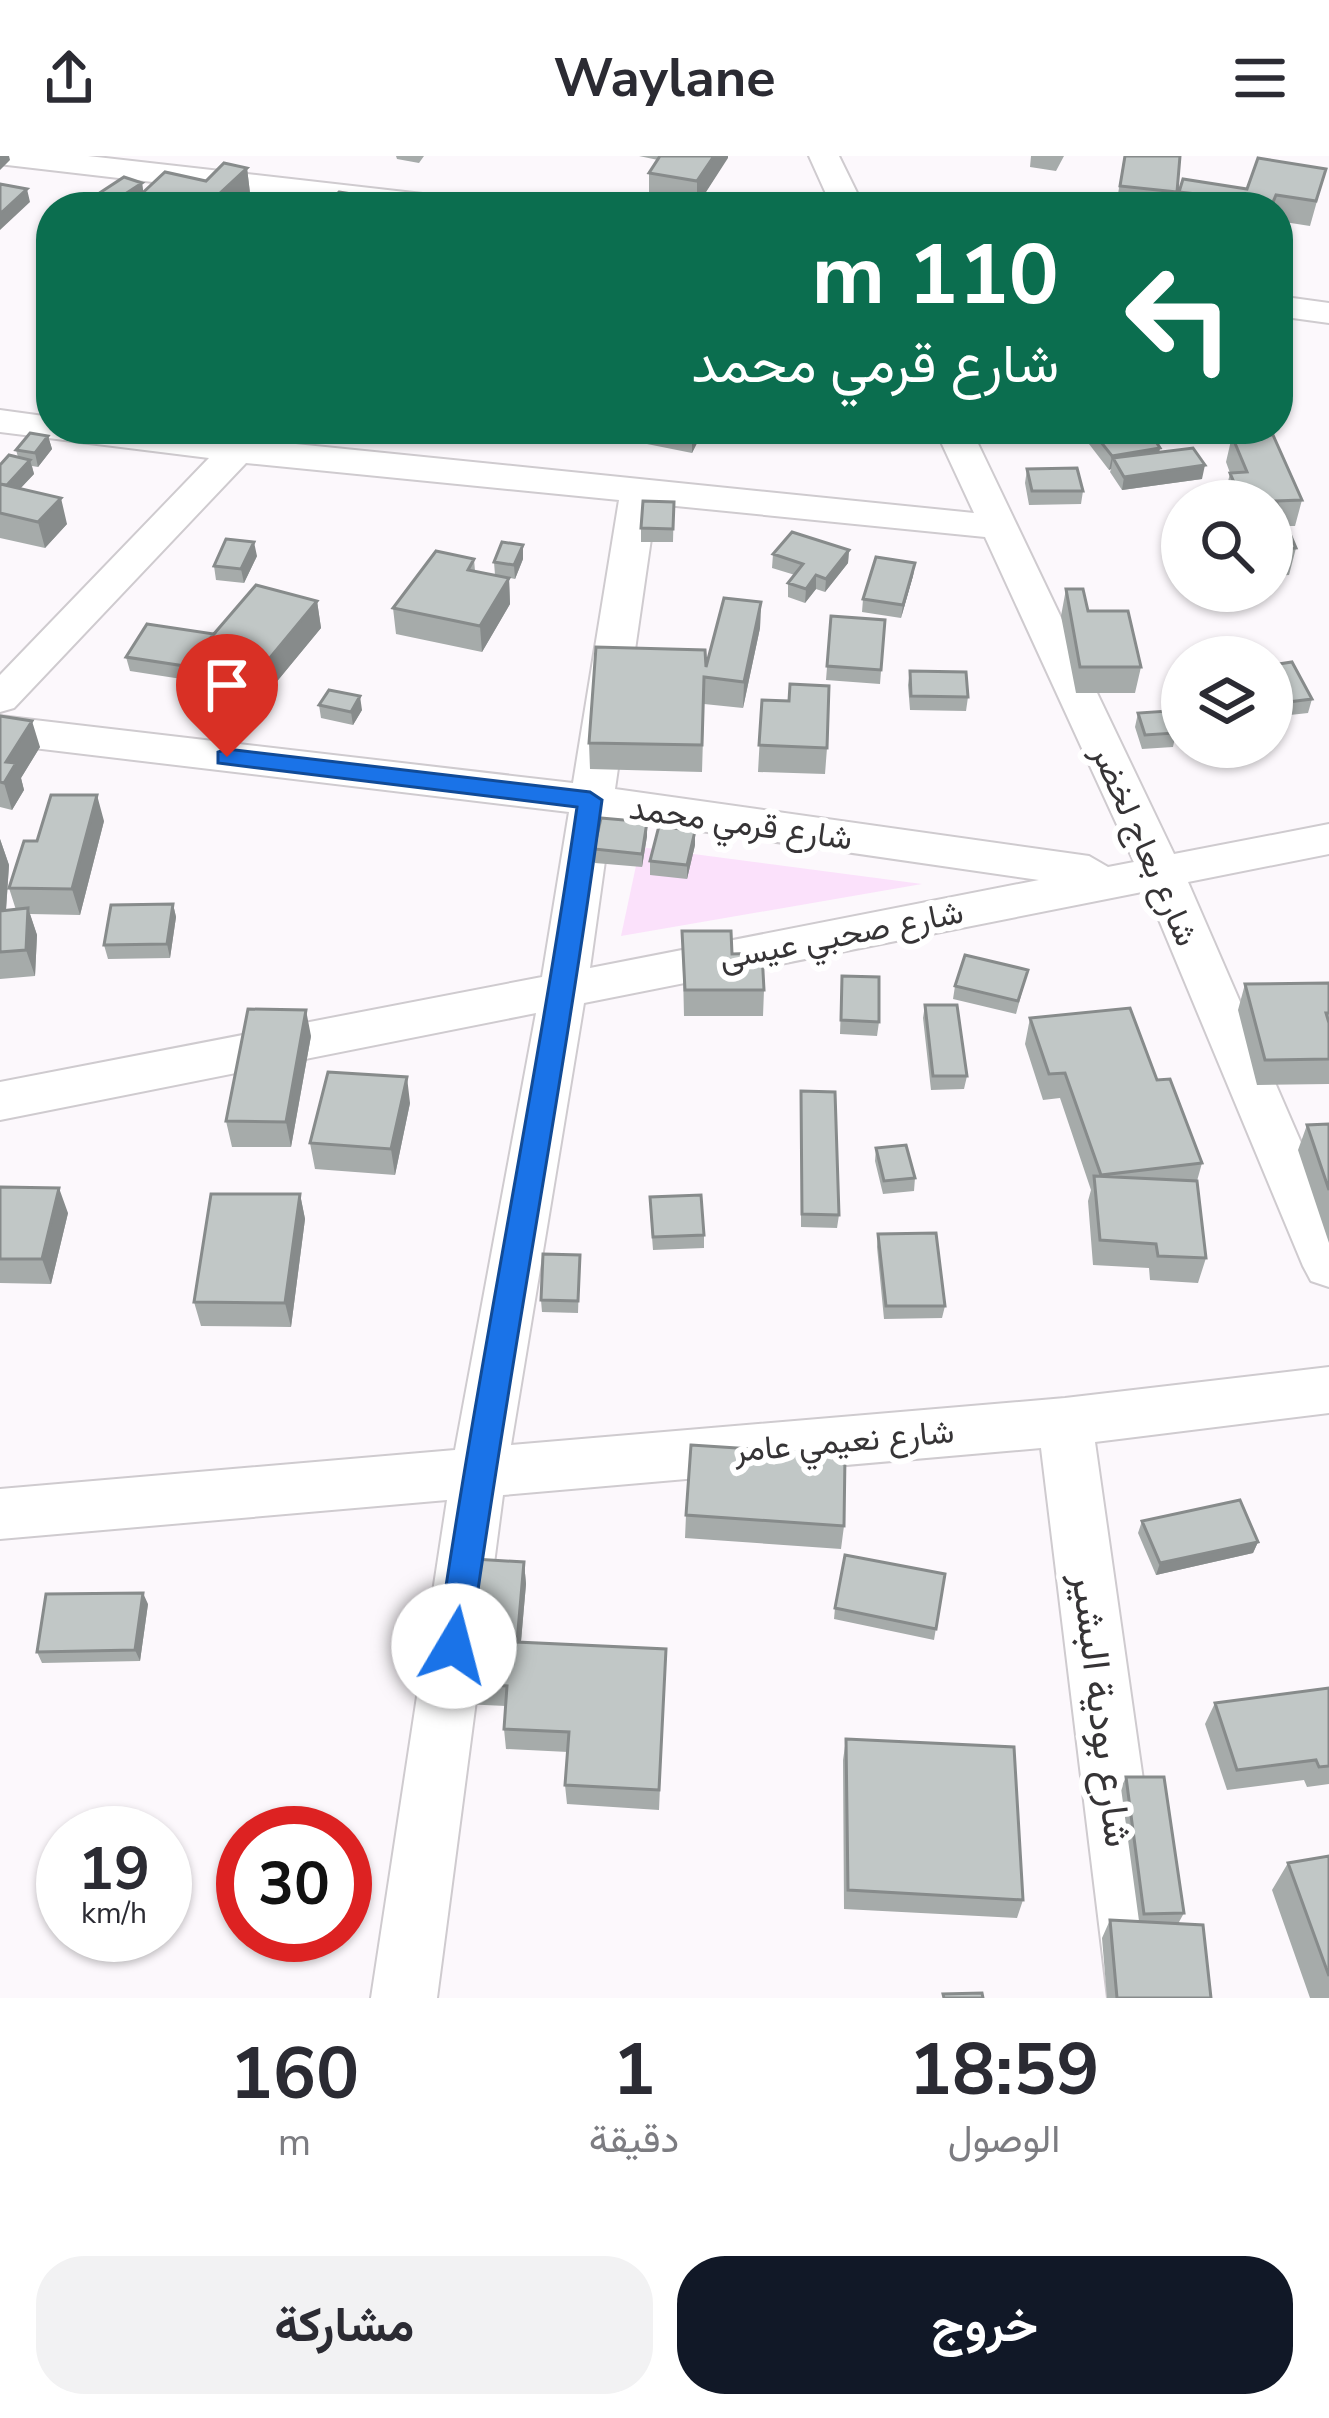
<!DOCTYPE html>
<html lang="ar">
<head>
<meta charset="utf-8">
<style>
  body { margin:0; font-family:"Nunito Sans",Vazirmatn,sans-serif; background:#f2f2f3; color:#2b2b33; direction:rtl; height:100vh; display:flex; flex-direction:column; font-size:45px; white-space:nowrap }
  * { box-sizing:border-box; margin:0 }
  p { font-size:39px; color:#7c7c81 }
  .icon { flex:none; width:66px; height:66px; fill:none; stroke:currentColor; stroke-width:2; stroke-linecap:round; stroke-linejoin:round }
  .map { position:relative; height:1842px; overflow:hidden; direction:ltr }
  .drawer { display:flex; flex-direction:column; background:#fff; flex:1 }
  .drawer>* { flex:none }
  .guide { position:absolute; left:36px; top:36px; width:1257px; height:252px; border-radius:48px; box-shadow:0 3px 9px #0004; direction:rtl; background:#0b6e4f; color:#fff; overflow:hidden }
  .tools { position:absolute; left:1161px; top:324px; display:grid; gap:24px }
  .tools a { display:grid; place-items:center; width:132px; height:132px; border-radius:50%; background:#fff; box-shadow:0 3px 9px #0004; font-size:60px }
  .speed { position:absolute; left:36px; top:1650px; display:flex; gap:24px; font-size:60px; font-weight:700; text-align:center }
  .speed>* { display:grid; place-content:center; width:156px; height:156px; border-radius:50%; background:#fff; box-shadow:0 3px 9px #0004; line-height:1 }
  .speed small { font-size:30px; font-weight:400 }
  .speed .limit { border:18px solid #d22; background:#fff; color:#111 }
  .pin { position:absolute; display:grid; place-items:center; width:102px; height:102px; color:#fff; margin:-123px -51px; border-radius:50% 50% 50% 0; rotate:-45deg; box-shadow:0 0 12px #0007 }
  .pin .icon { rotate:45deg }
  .me { position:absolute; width:132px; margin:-66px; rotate:8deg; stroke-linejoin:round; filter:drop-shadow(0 0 9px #0008) }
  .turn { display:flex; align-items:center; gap:42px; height:252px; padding:0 36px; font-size:54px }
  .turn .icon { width:156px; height:156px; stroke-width:2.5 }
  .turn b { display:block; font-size:84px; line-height:102px }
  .eta { display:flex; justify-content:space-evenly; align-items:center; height:204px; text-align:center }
  .eta b { font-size:72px; font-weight:700; line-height:84px }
  .primary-button { display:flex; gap:24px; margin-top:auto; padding:24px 36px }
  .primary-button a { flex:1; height:138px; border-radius:48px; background:#111827; color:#fff; font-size:48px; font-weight:700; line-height:138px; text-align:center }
  .primary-button a+a { background:#f2f2f3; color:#2b2b33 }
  header { display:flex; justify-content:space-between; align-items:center; height:156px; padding:0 36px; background:#fff; font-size:54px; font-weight:700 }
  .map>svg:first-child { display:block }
</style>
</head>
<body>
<header><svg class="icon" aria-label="menu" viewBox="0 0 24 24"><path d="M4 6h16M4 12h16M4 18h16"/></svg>Waylane<svg class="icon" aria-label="share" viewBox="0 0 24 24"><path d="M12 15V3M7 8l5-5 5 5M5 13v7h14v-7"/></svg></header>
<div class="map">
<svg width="1329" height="1842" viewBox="0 0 1329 1842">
  <rect width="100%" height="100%" fill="#fcf8fc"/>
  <path fill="#fbe1fb" d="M 640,691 L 922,728 L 621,780 Z"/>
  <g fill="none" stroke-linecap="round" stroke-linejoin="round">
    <g stroke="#cfcbcf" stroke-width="4">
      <path id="minor" d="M 0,0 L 88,0 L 449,41 L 465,51 L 367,51 L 7,9 L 0,8 Z
        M 809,0 L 839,0 L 864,51 L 832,51 Z
        M 1278,140 L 1329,147 L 1329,167 L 1278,160 Z
        M 0,254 L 51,261 L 51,273 L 148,273 L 974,357 L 935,273 L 971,273 L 1174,698 L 1329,668 L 1329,698 L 1188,726 L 1329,1051 L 1329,1131 L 1311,1125 L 1303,1110 L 1147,735 L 584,847 L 511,1289 L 1065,1242 L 1329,1211 L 1329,1257 L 1095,1286 L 1174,1842 L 1108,1842 L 1041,1292 L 503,1339 L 437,1842 L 371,1842 L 447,1344 L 0,1383 L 0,1333 L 455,1294 L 536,857 L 0,964 L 0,926 L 542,821 L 569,656 L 0,588 L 0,560 L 573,627 L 619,344 L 246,307 L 14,552 L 0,556 L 0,519 L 209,302 L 0,276 ZM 656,348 L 985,381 L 1134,706 L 1108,711 L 1089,700 L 615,633 ZM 611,662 L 1039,724 L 590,812 Z"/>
    </g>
    <use href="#minor" fill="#fff" fill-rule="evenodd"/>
  </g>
  <path fill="#a6abaa" d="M 396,0 L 424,0 L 419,7 L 397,3 Z
    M 639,0 L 728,0 L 697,50 L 649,42 L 649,17 L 658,4 Z
    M 1031,0 L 1064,0 L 1056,15 L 1030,11 Z
    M 1124,0 L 1177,36 L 1174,51 L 1116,51 Z
    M 247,12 L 250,37 L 239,47 L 256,51 L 136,51 L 135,46 L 128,51 L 104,49 L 101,36 L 142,27 L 143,36 L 206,25 Z
    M 1326,13 L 1310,70 L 1278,65 L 1278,51 L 1176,51 L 1179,36 L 1247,33 Z
    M 643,273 L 700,281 L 692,297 L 642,287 Z
    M 1074,273 L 1148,273 L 1160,292 L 1159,296 L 1202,323 L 1122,334 L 1110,316 L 1111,313 L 1109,314 L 1089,288 L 1090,286 L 1081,286 Z
    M 48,280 L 52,293 L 38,311 L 32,310 L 34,318 L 20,332 L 67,368 L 45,392 L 0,382 L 0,309 L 18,301 L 16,294 Z
    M 1232,280 L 1302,344 L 1295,370 L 1287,370 L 1296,392 L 1289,419 L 1272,420 L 1272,345 L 1225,345 L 1224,343 L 1230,317 L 1226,306 Z
    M 1027,313 L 1083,335 L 1081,348 L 1029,349 L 1025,327 Z
    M 674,346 L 673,386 L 641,386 L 641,372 Z
    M 523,389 L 523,403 L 515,423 L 506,421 L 509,422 L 510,448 L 482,496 L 396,478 L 393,452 L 474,403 L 475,415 L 495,419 L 494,406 Z
    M 849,394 L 848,407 L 825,436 L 816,433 L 805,447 L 788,441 L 788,427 L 795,419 L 772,412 L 773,398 Z
    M 257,400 L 244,427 L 216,424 L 214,410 Z
    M 915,407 L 913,420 L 901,462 L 862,456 L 863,443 Z
    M 1066,433 L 1141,511 L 1135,537 L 1076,537 L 1061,460 Z
    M 1192,435 L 1247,435 L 1243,448 L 1195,448 Z
    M 317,445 L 321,472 L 274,529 L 212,512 L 211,508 L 201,526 L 130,515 L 126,501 L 214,478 Z
    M 761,446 L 760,472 L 743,552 L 704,548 L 702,616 L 590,613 L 589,587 L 706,511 Z
    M 831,460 L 885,464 L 880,528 L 826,524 Z
    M 1272,509 L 1312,543 L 1308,557 L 1272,561 Z
    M 910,515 L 968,541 L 966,555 L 910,554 L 908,529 Z
    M 762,544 L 789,545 L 827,592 L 825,618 L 758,616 Z
    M 319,549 L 362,554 L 353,569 L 321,562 Z
    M 1138,557 L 1176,577 L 1173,591 L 1142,593 L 1135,571 Z
    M 0,560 L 40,591 L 21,622 L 24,634 L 12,654 L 0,651 Z
    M 104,665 L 80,759 L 30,758 L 37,779 L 35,820 L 0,823 L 0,683 L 9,709 L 6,755 L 16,754 L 9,732 L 37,685 Z
    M 647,666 L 647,680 L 642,711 L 595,707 L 594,693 Z
    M 695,689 L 687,723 L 650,719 L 650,705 Z
    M 173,748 L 176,761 L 170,802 L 108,803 L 104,789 Z
    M 682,775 L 732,798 L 764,834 L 763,860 L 684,860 Z
    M 1028,814 L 1016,858 L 953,843 L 955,830 Z
    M 842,820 L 879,866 L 877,880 L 840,878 Z
    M 1329,827 L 1329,928 L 1257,929 L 1238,854 L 1245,828 Z
    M 925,849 L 967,920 L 964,933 L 931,934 L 923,862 Z
    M 1030,862 L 1157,924 L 1202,1007 L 1197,1025 L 1206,1102 L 1198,1127 L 1150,1124 L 1149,1112 L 1093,1109 L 1088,1045 L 1091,1034 L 1060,942 L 1043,944 L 1025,888 Z
    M 311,880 L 291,991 L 232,991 L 226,965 Z
    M 801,935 L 839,1059 L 837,1072 L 801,1071 Z
    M 410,947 L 395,1019 L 315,1013 L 310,987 Z
    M 1329,968 L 1329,1087 L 1298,994 L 1307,969 Z
    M 876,992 L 915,1022 L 914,1035 L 883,1038 L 875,1005 Z
    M 0,1031 L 68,1057 L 51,1128 L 0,1127 Z
    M 300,1038 L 305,1063 L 291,1171 L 201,1170 L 194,1146 Z
    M 650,1054 L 704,1079 L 704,1092 L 653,1094 Z
    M 878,1078 L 945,1150 L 942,1162 L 884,1163 L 877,1091 Z
    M 580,1099 L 578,1157 L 542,1156 L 541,1144 Z
    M 686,1359 L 844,1370 L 841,1393 L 685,1382 Z
    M 1142,1365 L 1258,1386 L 1253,1397 L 1156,1419 L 1138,1377 Z
    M 524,1406 L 526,1428 L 521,1486 L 666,1493 L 659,1654 L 567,1648 L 565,1629 L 568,1596 L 506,1593 L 504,1573 L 506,1550 L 463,1548 L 459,1527 Z
    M 945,1418 L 934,1484 L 834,1463 L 835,1452 Z
    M 148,1448 L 140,1505 L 42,1507 L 37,1496 Z
    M 1329,1532 L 1329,1628 L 1307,1631 L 1304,1624 L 1227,1634 L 1205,1568 L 1215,1547 Z
    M 846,1583 L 1023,1744 L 1017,1762 L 844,1753 L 843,1604 Z
    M 1126,1621 L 1184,1757 L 1179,1766 L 1211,1842 L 1107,1842 L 1102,1782 L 1110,1764 L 1139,1765 L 1121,1632 Z
    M 1329,1700 L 1329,1842 L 1310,1842 L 1272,1734 L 1288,1707 Z"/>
  <path fill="#878b8b" d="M 0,0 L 9,0 L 10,4 L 0,14 Z
    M 714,0 L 728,0 L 728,2 L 697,50 L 697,25 Z
    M 247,12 L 250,37 L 236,51 L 205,51 Z
    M 142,27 L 144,40 L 135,44 L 135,46 L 128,51 L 121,51 L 119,42 Z
    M 27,33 L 30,46 L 0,74 L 0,58 Z
    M 359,39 L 360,51 L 350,51 Z
    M 697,273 L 700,273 L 700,281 L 692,297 L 692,283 Z
    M 48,280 L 52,293 L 38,311 L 35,297 Z
    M 1160,292 L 1157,305 L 1113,302 L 1111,313 L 1109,314 L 1112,300 Z
    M 30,304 L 34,318 L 7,347 L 3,334 Z
    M 1205,309 L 1202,323 L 1122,334 L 1124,321 Z
    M 61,342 L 67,368 L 45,392 L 38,366 Z
    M 254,386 L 257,400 L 244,427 L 241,413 Z
    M 523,389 L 523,403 L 515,423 L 514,409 Z
    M 849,394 L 848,407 L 825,436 L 826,423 Z
    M 915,407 L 913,420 L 901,462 L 903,449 Z
    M 816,419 L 816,433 L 805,447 L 806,433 Z
    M 509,422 L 510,448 L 482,496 L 480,470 Z
    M 317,445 L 321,472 L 274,529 L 269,503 Z
    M 761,446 L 760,472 L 743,552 L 744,526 Z
    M 209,494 L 211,508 L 201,526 L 198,512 Z
    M 360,540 L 362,554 L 353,569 L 351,556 Z
    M 32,565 L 40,591 L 21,622 L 24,634 L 12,654 L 4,627 L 6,606 Z
    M 97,639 L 104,665 L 80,759 L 72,733 Z
    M 647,666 L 647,680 L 642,711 L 642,698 Z
    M 695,675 L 695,689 L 687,723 L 687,709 Z
    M 0,683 L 9,709 L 4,782 L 0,771 Z
    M 173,748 L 176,761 L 170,802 L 167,788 Z
    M 28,752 L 37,779 L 35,820 L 26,794 Z
    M 306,854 L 311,880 L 291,991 L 286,966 Z
    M 407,921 L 410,947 L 395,1019 L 391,993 Z
    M 59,1032 L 68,1057 L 51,1128 L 42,1103 Z
    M 300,1038 L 305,1063 L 291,1171 L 285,1147 Z
    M 1258,1386 L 1253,1397 L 1156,1419 L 1160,1407 Z
    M 524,1406 L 526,1428 L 519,1507 L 517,1486 Z
    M 143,1437 L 148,1448 L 140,1505 L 135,1494 Z"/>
  <path fill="#c1c7c6" stroke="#878b8b" stroke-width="3" d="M 660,0 L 714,0 L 697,25 L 649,17 Z
    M 1125,0 L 1180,0 L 1177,36 L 1120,30 Z
    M 1258,2 L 1326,13 L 1316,45 L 1276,39 L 1271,51 L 1193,51 L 1197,38 L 1179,36 L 1183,23 L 1247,33 Z
    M 224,7 L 247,12 L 205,51 L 169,51 L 135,44 L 165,16 L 206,25 Z
    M 124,21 L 142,27 L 119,42 L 101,36 Z
    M 0,28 L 27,33 L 0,58 Z
    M 339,36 L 359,39 L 350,50 L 329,47 Z
    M 297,45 L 324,50 L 291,51 Z
    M 643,273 L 697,273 L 692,283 Z
    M 1097,273 L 1148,273 L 1160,292 L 1112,300 L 1092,275 Z
    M 30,277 L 48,280 L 35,297 L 16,294 Z
    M 1273,279 L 1302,344 L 1276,345 L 1296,392 L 1272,394 L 1272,345 L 1242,345 L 1230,317 L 1247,316 L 1232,280 Z
    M 1193,292 L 1205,309 L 1124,321 L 1113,302 Z
    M 9,299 L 30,304 L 7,329 L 0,328 L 0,309 Z
    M 1077,312 L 1083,335 L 1032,335 L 1027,313 Z
    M 0,328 L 61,342 L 38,366 L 0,357 Z
    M 643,345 L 674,346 L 673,373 L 641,372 Z
    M 792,376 L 849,394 L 826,423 L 816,419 L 806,433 L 788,427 L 803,408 L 773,398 Z
    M 226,383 L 254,386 L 241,413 L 214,410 Z
    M 502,386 L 523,389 L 514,409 L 494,406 Z
    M 436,395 L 474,403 L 468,414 L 509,422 L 480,470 L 393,452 Z
    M 876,401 L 915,407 L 903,449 L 863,443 Z
    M 256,429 L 317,445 L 269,503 L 207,486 Z
    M 1066,433 L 1083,433 L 1088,455 L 1128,455 L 1141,511 L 1080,511 Z
    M 724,442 L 761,446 L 744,526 L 704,521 L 702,589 L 589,587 L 596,491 L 705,494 L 706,511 Z
    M 831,460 L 885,464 L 881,514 L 827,510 Z
    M 147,468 L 214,478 L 207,486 L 209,494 L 198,512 L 126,501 Z
    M 1292,506 L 1312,543 L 1272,548 L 1272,509 Z
    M 910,515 L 966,516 L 968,541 L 911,540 Z
    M 790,528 L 829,530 L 827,592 L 759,589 L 762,544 L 789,545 Z
    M 329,534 L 360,540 L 351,556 L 319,549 Z
    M 1168,555 L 1176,577 L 1145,579 L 1138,557 Z
    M 0,560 L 32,565 L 6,606 L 16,607 L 4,627 L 0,626 Z
    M 51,639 L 97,639 L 72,733 L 9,732 L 24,685 L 37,685 Z
    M 601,662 L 647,666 L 642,698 L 594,693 Z
    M 659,670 L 695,675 L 687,709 L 650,705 Z
    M 173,748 L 167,788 L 104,789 L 111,749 Z
    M 28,752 L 26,794 L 0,796 L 0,755 Z
    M 682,775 L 731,775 L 732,798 L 762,797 L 764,834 L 685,834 Z
    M 965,799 L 1028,814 L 1018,845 L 955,830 Z
    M 842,820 L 879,821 L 879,866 L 841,864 Z
    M 1329,827 L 1329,857 L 1326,857 L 1329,867 L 1329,903 L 1265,904 L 1245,828 Z
    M 925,849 L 957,849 L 967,920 L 933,920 Z
    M 1130,852 L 1157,924 L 1170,923 L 1202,1007 L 1101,1019 L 1065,917 L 1049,918 L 1030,862 Z
    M 248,853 L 306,854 L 286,966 L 226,965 Z
    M 328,916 L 407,921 L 391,993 L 310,987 Z
    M 801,935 L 835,936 L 839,1059 L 802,1058 Z
    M 1329,968 L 1329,1034 L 1307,969 Z
    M 906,989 L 915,1022 L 884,1025 L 876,992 Z
    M 1094,1020 L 1197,1025 L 1206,1102 L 1158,1100 L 1156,1088 L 1100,1084 Z
    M 0,1031 L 59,1032 L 42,1103 L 0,1103 Z
    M 211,1038 L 300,1038 L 285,1147 L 194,1146 Z
    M 701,1039 L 704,1079 L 653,1081 L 650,1041 Z
    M 936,1077 L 945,1150 L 886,1150 L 878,1078 Z
    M 543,1098 L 580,1099 L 578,1145 L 541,1144 Z
    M 691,1289 L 845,1299 L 844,1370 L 686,1359 Z
    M 1240,1344 L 1258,1386 L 1160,1407 L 1142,1365 Z
    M 845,1399 L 945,1418 L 936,1473 L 835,1452 Z
    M 474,1403 L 524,1406 L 517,1486 L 666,1493 L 659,1634 L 565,1629 L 569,1576 L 504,1573 L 507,1530 L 459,1527 Z
    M 143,1437 L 135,1494 L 37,1496 L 46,1438 Z
    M 1329,1532 L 1329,1610 L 1319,1611 L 1316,1604 L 1237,1614 L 1215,1547 Z
    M 846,1583 L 1014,1591 L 1023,1744 L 848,1734 Z
    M 1126,1621 L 1164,1621 L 1184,1757 L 1144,1758 Z
    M 1329,1700 L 1329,1820 L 1288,1707 Z
    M 1110,1764 L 1203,1769 L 1211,1842 L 1117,1842 Z
    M 982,1837 L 983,1842 L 944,1842 L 943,1838 Z"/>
  <path fill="#1a73e8" stroke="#114b97" stroke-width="3" d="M 227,593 L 590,636 L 602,644 C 564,927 509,1207 470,1490 L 465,1501 L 454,1505 L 442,1501 L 437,1490 C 478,1209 536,932 577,651 L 218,607 L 218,596 Z"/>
  <g text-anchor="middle" stroke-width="12" stroke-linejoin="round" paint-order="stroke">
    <g font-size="33" fill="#363436" stroke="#fff">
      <text transform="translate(741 666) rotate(8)" y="12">شارع قرمي محمد</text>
      <text transform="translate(1146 689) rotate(66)" y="12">شارع بعاج لخضر</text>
      <text transform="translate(841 778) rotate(-11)" y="12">شارع صحبي عيسى</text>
      <text transform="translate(844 1284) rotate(-5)" y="12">شارع نعيمي عامر</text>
    </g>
    <g font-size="39" fill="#363436" stroke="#fff">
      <text transform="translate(1103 1554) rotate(83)" y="14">شارع بودية البشير</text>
    </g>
  </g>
</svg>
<div class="tools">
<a><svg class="icon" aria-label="search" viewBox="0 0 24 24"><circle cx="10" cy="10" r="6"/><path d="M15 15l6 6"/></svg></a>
<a><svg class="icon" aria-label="layers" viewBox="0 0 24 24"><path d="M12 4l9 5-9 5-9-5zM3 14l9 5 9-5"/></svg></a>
</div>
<div class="speed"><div>19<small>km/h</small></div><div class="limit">30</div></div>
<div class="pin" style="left:227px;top:601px;background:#d93025"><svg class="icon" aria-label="arrive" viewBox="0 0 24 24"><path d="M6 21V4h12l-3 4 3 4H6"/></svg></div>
<svg class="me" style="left:454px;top:1490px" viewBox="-20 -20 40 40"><circle r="19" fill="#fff"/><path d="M0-13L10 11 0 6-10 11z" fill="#1a73e8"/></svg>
<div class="guide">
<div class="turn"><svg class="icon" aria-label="left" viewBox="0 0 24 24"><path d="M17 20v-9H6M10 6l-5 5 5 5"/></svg><div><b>110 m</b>شارع قرمي محمد</div></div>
</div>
</div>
<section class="drawer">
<div class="eta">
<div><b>18:59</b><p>الوصول</p></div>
<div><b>1</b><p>دقيقة</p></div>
<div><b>160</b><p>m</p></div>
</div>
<div class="primary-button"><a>خروج</a><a>مشاركة</a></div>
</section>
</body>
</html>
